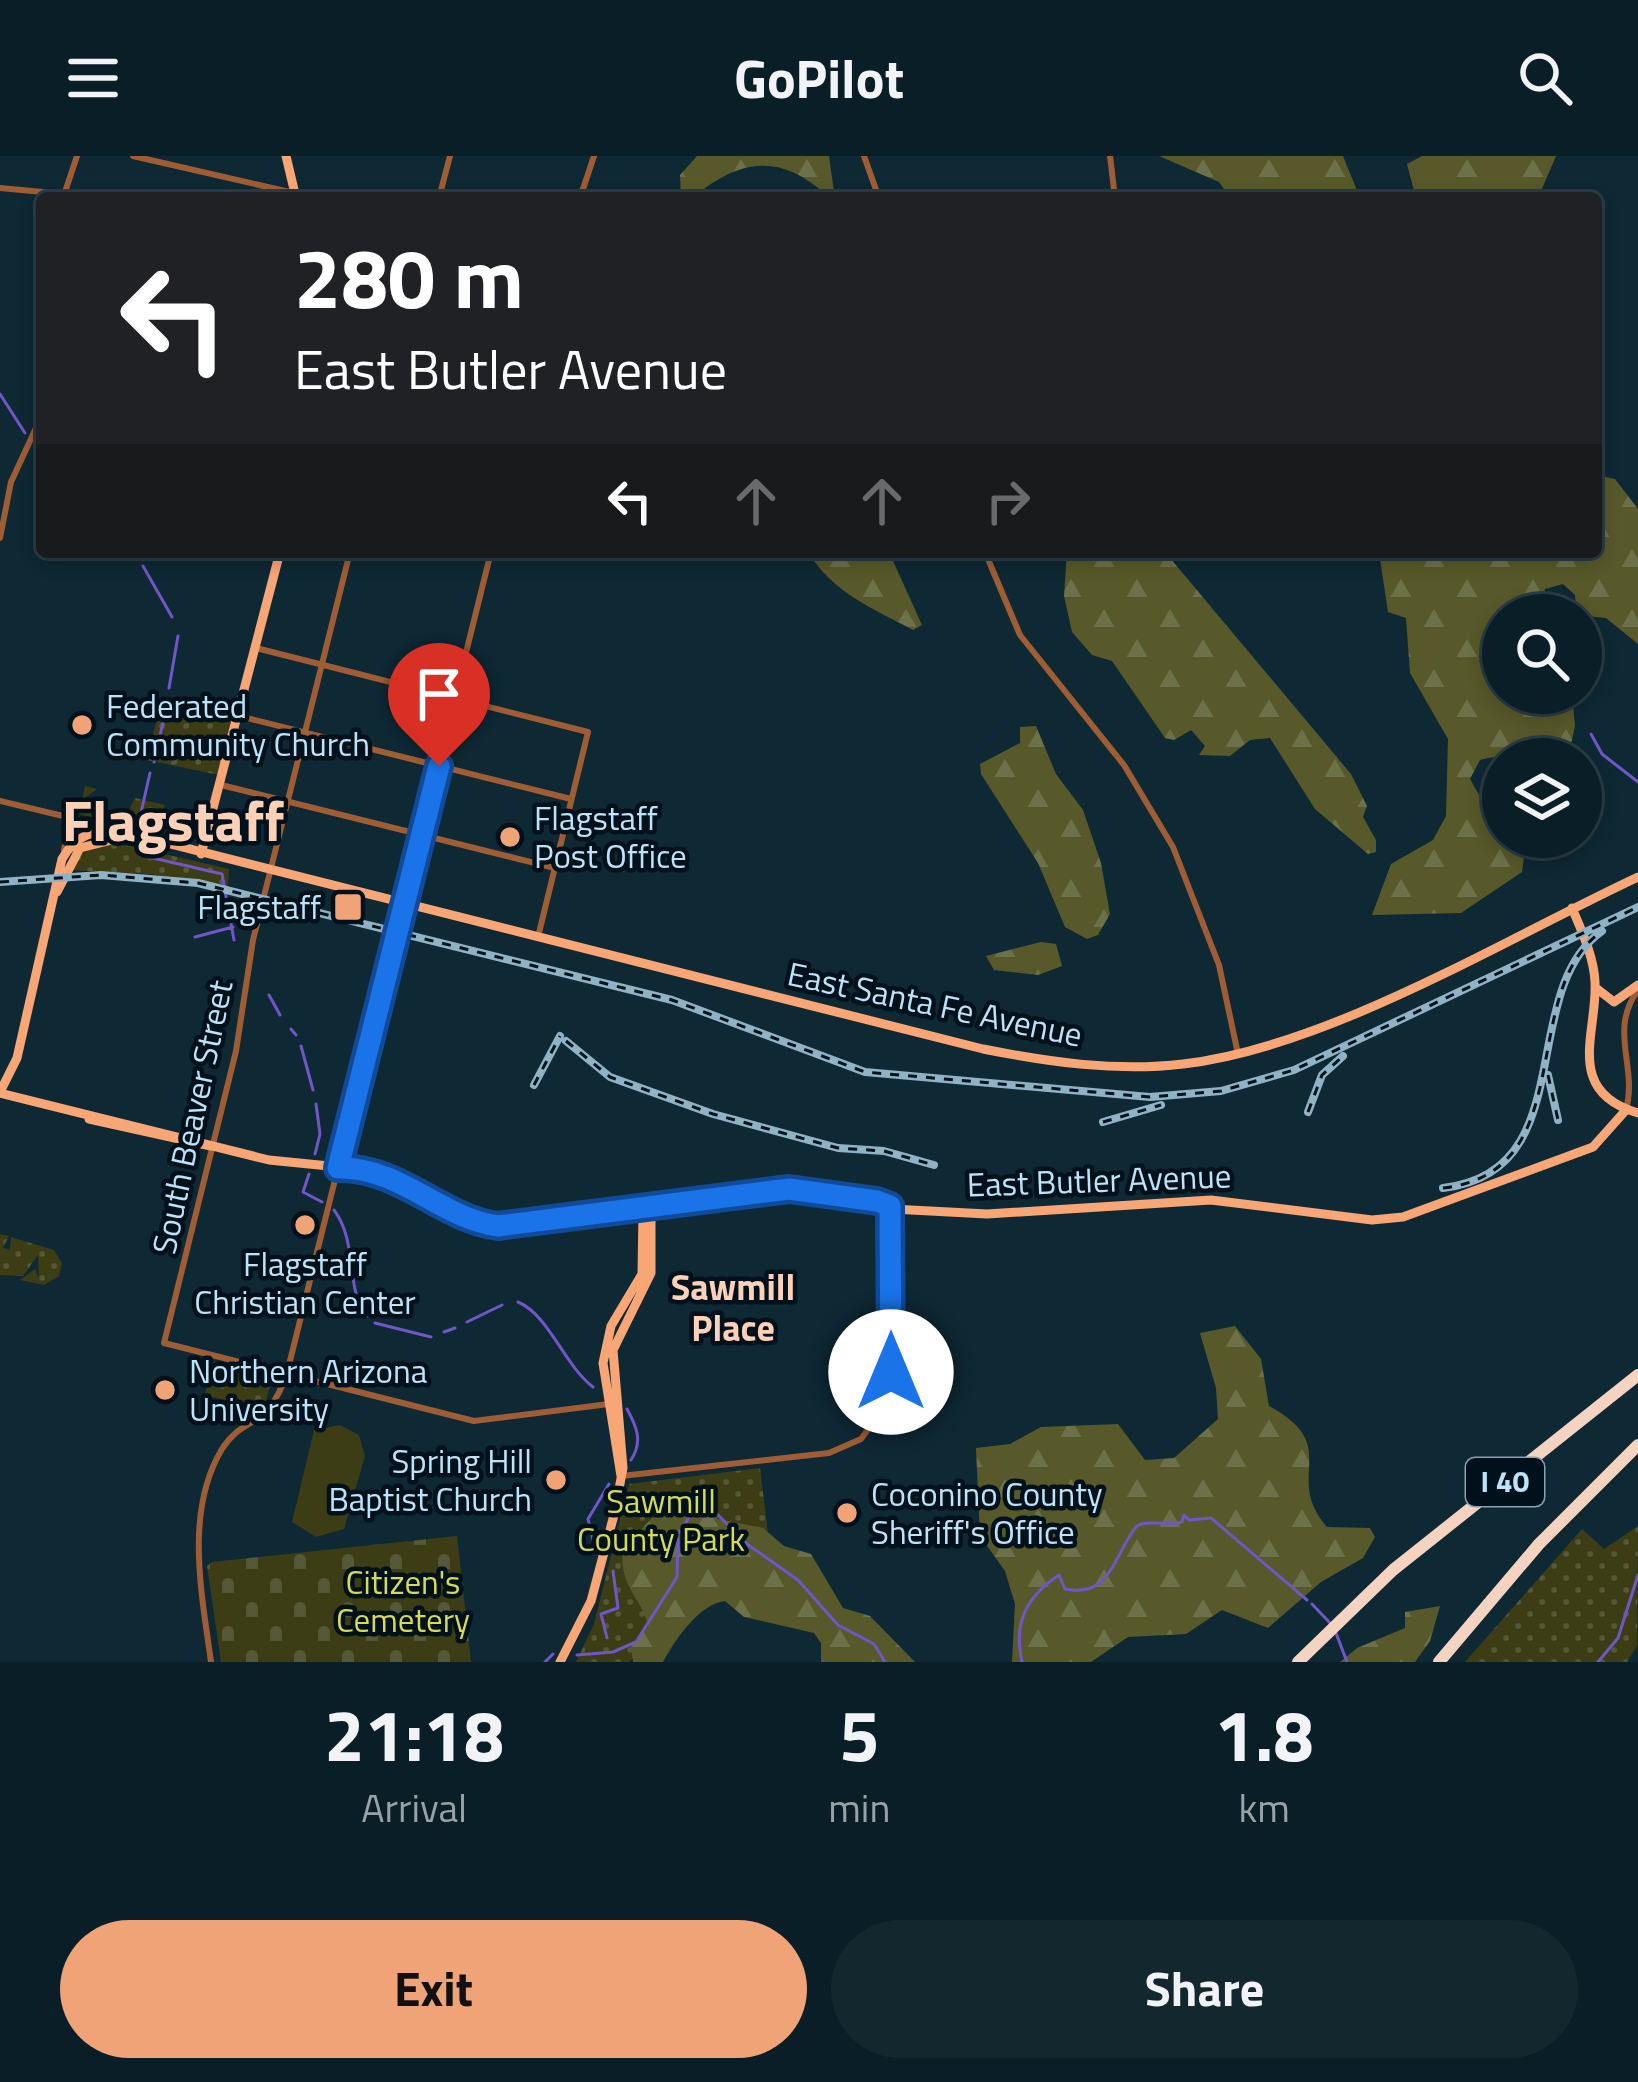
<!DOCTYPE html>
<html lang="en">
<head>
<meta charset="utf-8">
<style>
  body { margin:0; font-family:"Titillium Web",sans-serif; background:#13272f; color:#f1f3f6; height:100vh; display:flex; flex-direction:column; font-size:45px; white-space:nowrap }
  * { box-sizing:border-box; margin:0 }
  p { font-size:39px; color:#99a2a7 }
  .icon { flex:none; width:66px; height:66px; fill:none; stroke:currentColor; stroke-width:2; stroke-linecap:round; stroke-linejoin:round }
  .map { position:relative; height:1506px; overflow:hidden }
  .panel { display:flex; flex-direction:column; background:#0a1e27; flex:1 }
  .panel>* { flex:none }
  .guide { position:absolute; left:36px; top:36px; width:1566px; height:366px; border-radius:12px; box-shadow:0 6px 18px #0003,0 0 0 3px #2a3c44; background:#202124; color:#fff; overflow:hidden }
  .fabs { position:absolute; left:1482px; top:438px; display:grid; gap:24px }
  .fabs a { display:grid; place-items:center; width:120px; height:120px; border-radius:50%; background:#0a1e27; box-shadow:0 6px 18px #0003,0 0 0 3px #2a3c44; font-size:60px }
  .pin { position:absolute; display:grid; place-items:center; width:102px; height:102px; color:#fff; margin:-123px -51px; border-radius:50% 50% 50% 0; rotate:-45deg; box-shadow:0 0 12px #0007 }
  .pin .icon { rotate:45deg }
  .me { position:absolute; width:132px; margin:-66px; rotate:0deg; stroke-linejoin:round; filter:drop-shadow(0 0 9px #0008) }
  .turn { display:flex; align-items:center; gap:42px; height:252px; padding:0 60px; font-size:54px }
  .turn .icon { width:156px; height:156px; stroke-width:2.5 }
  .turn b { display:block; font-size:84px; line-height:102px }
  .lanes { display:flex; align-items:center; height:114px; padding:0 60px; background:#0003; justify-content:center; gap:60px; direction:ltr }
  .lanes .off { opacity:.35 }
  .eta { display:flex; justify-content:space-evenly; align-items:center; height:204px; text-align:center }
  .eta b { font-size:72px; font-weight:700; line-height:84px }
  .button { display:flex; gap:24px; margin-top:auto; padding:24px 60px }
  .button a { flex:1; height:138px; border-radius:72px; background:#efa377; color:#111; font-size:48px; font-weight:700; line-height:138px; text-align:center }
  .button a+a { background:#13272f; color:#f1f3f6 }
  header { display:flex; justify-content:space-between; align-items:center; height:156px; padding:0 60px; background:#0a1e27; font-size:54px; font-weight:700 }
  .map>svg:first-child { display:block }
</style>
</head>
<body>
<header><svg class="icon" aria-label="menu" viewBox="0 0 24 24"><path d="M4 6h16M4 12h16M4 18h16"/></svg>GoPilot<svg class="icon" aria-label="search" viewBox="0 0 24 24"><circle cx="10" cy="10" r="6"/><path d="M15 15l6 6"/></svg></header>
<div class="map">
<svg width="1638" height="1506" viewBox="0 0 1638 1506">
  <defs>
    <pattern id="grass-dots" width="8" height="8" patternUnits="userSpaceOnUse" patternTransform="scale(3)"><rect width="8" height="8" fill="#3c3d14"/><path d="M2 2h.1M6 6h.1" fill="none" stroke="#565937" stroke-width="1.8" stroke-linecap="round"/></pattern>
    <pattern id="forest-firs" width="22" height="20" patternUnits="userSpaceOnUse" patternTransform="scale(3)"><rect width="22" height="20" fill="#57592a"/><path d="M5 1l3.5 6h-7zM16 11l3.5 6h-7z" fill="#6d714a"/></pattern>
    <pattern id="cemetery-stones" width="16" height="16" patternUnits="userSpaceOnUse" patternTransform="scale(3)"><rect width="16" height="16" fill="#3c3d14"/><path d="M2 7V4a2 2 0 0 1 4 0v3zM10 15v-3a2 2 0 0 1 4 0v3z" fill="#565937"/></pattern>
  </defs>
  <rect width="100%" height="100%" fill="#0e2834"/>
  <path fill="url(#grass-dots)" d="M 150,545 L 231,564 L 219,619 L 147,604 L 158,559 Z
    M 85,630 L 97,633 L 86,641 L 97,654 L 125,661 L 135,642 L 165,649 L 162,657 L 186,660 L 200,686 L 79,658 Z
    M 109,685 L 229,713 L 228,731 L 149,718 L 70,714 L 86,693 Z
    M 0,1078 L 9,1080 L 3,1092 L 10,1094 L 11,1081 L 54,1094 L 62,1107 L 59,1120 L 44,1129 L 20,1124 L 35,1113 L 39,1123 L 38,1099 L 23,1120 L 0,1119 Z
    M 213,1206 L 272,1221 L 264,1254 L 205,1239 Z
    M 760,1312 L 774,1425 L 737,1408 L 629,1506 L 576,1506 L 594,1468 L 629,1328 Z
    M 1638,1370 L 1637,1490 L 1627,1506 L 1465,1506 L 1582,1373 L 1604,1393 Z"/>
  <path fill="url(#forest-firs)" d="M 697,0 L 829,0 L 834,36 L 826,39 C 787,3 750,0 705,32 L 701,42 L 681,42 L 680,19 Z
    M 1159,0 L 1343,0 L 1360,42 L 1230,42 L 1219,26 Z
    M 1422,0 L 1556,0 L 1538,42 L 1416,42 L 1407,8 Z
    M 1596,319 L 1615,323 L 1638,353 L 1638,488 L 1606,462 L 1577,459 L 1575,439 L 1563,428 L 1545,433 L 1542,443 L 1550,459 L 1503,459 L 1503,537 L 1572,537 L 1575,570 L 1568,602 C 1552,596 1497,599 1480,604 L 1470,623 L 1503,681 L 1510,681 L 1524,701 L 1522,716 L 1461,757 L 1372,759 L 1391,708 L 1433,684 L 1446,660 L 1448,583 L 1410,517 L 1406,462 L 1388,456 L 1379,396 L 1596,396 Z
    M 808,396 L 889,396 L 922,469 L 913,474 C 874,453 833,437 808,396 Z
    M 1067,396 L 1165,396 L 1351,618 L 1367,650 L 1363,661 L 1376,684 L 1376,696 L 1368,698 L 1315,653 L 1270,582 L 1250,584 L 1230,600 L 1199,599 L 1205,590 L 1191,574 L 1174,584 L 1165,582 L 1112,505 L 1092,499 L 1072,476 L 1064,440 Z
    M 1036,570 L 1056,618 L 1083,654 L 1101,707 L 1110,758 L 1098,779 L 1087,783 L 1065,771 L 1038,707 L 981,618 L 980,608 L 1020,587 L 1020,571 Z
    M 1041,786 L 1056,788 L 1062,810 L 1038,819 L 994,814 L 986,800 Z
    M 1235,1170 L 1261,1203 L 1269,1250 C 1344,1291 1282,1319 1327,1371 L 1370,1372 L 1375,1381 L 1363,1402 L 1321,1426 L 1268,1472 L 1222,1454 L 1186,1478 L 1128,1481 L 1091,1506 L 1012,1506 L 1015,1448 L 1005,1415 L 980,1380 L 976,1292 L 1010,1288 L 1041,1271 L 1118,1268 L 1145,1304 L 1174,1302 L 1218,1263 L 1216,1232 L 1200,1177 Z
    M 678,1355 L 763,1372 L 784,1390 L 811,1398 L 843,1452 L 870,1460 L 915,1506 L 821,1506 L 821,1487 L 814,1477 L 744,1461 L 725,1445 C 699,1448 675,1484 663,1506 L 633,1506 L 631,1490 L 648,1471 C 644,1443 618,1432 623,1393 L 652,1362 Z
    M 1440,1450 L 1430,1485 L 1415,1506 L 1340,1506 L 1357,1492 L 1405,1472 L 1405,1456 Z"/>
  <path fill="url(#cemetery-stones)" d="M 457,1380 L 471,1506 L 221,1506 L 207,1410 L 212,1406 Z"/>
  <path fill="#3c3d14" d="M 340,1269 L 359,1279 L 365,1300 L 344,1373 L 316,1381 L 292,1366 L 314,1274 Z"/>
  <g fill="none" stroke-linecap="round" stroke-linejoin="round">
    <path stroke="#7056c6" stroke-width="3" d="M 0,238 L 25,277
      M 38,287 L 42,292
      M 143,410 L 172,461
      M 169,532 L 178,480
      M 1591,578 L 1602,598 L 1638,626
      M 154,606 L 166,553
      M 137,674 L 150,617
      M 135,683 L 140,699 L 222,718 L 234,784
      M 195,781 L 233,771
      M 269,839 L 280,859
      M 291,873 L 296,879
      M 301,890 L 313,934
      M 315,998 L 320,978 L 316,948
      M 309,1018 L 303,1036 L 322,1046
      M 334,1054 C 359,1087 344,1135 368,1160
      M 518,1146 C 549,1159 564,1209 593,1231
      M 467,1166 L 502,1149
      M 375,1167 L 431,1181
      M 444,1176 L 455,1172
      M 627,1253 C 637,1271 643,1286 631,1304
      M 679,1377 L 694,1354 L 713,1354 L 747,1388 L 798,1424 L 838,1469 L 874,1488 L 885,1506
      M 593,1384 L 588,1363 L 609,1328
      M 1312,1448 L 1331,1468
      M 1336,1477 L 1347,1506
      M 607,1482 L 601,1458 L 618,1452 L 613,1415
      M 577,1499 L 613,1496 L 636,1486 L 677,1421 L 678,1383
      M 545,1506 L 553,1498
      M 1022,1506 C 1013,1467 1026,1441 1059,1419 L 1065,1433 C 1111,1443 1114,1398 1136,1371 C 1143,1363 1170,1370 1182,1366 L 1184,1359 L 1189,1364 L 1211,1362 L 1307,1444
      M 1598,1506 L 1618,1482 L 1638,1419"/>
    <path stroke="#9f5d35" stroke-width="6" d="M 133,0 L 294,37
      M 864,0 L 879,42
      M 1110,0 L 1115,42
      M 0,32 L 64,38
      M 63,42 L 77,0
      M 439,42 L 450,0
      M 580,42 L 594,0
      M 0,382 L 11,326 L 42,259
      M 350,396 L 253,784 L 236,895 L 164,1187 L 474,1265 L 609,1248
      M 985,396 L 1020,479 L 1124,609 L 1173,691 L 1219,809 L 1238,898
      M 256,492 L 588,576 L 538,781
      M 239,560 L 571,643
      M 221,629 L 555,712
      M 0,645 L 113,672
      M 64,694 L 71,662
      M 1626,954 C 1638,910 1608,875 1638,834
      M 621,1320 L 829,1297 L 861,1283 L 876,1263 L 893,1204 L 890,1054
      M 211,1506 C 202,1439 184,1356 222,1293 C 244,1258 267,1276 287,1217 L 491,396"/>
    <path stroke="#f9a677" stroke-width="9" d="M 286,0 L 296,42
      M 201,698 L 280,396
      M 57,736 L 80,692 L 128,680
      M 1572,752 C 1582,776 1594,801 1595,826 C 1598,875 1563,935 1638,957
      M 1596,832 L 1614,846 L 1638,829
      M 0,936 L 17,902 L 62,703 C 75,680 93,673 119,675 L 983,893 C 1049,906 1116,916 1183,908 C 1329,891 1503,784 1638,721
      M 0,937 L 269,1004 L 349,1012 L 404,1026 L 458,1060 L 498,1070 L 789,1033 L 885,1048
      M 89,963 L 211,990
      M 338,1012 L 412,1038 L 459,1068 L 499,1077 L 804,1039 L 873,1052 L 987,1058 L 1211,1044 L 1372,1064 L 1403,1061 L 1593,991 L 1626,954
      M 621,1320 L 603,1207 L 611,1170 L 642,1118 L 643,1056
      M 560,1506 L 591,1445 L 614,1359 L 623,1312 L 613,1194 L 651,1117 L 651,1057"/>
    <path stroke="#f5d3c1" stroke-width="12" d="M 1298,1506 L 1393,1414 L 1638,1219
      M 1439,1506 L 1539,1388 L 1638,1289"/>
    <g stroke="#8fb2c4" stroke-width="8">
      <path id="rail" d="M 0,726 L 101,719 L 198,727 L 672,844 L 865,916 L 1150,941 L 1221,935 L 1294,914 L 1638,751
        M 566,885 L 610,921 L 713,958 L 838,992 L 884,995 L 934,1009
        M 1548,919 L 1558,964
        M 534,929 L 560,880
        M 1308,956 L 1322,919 L 1343,900
        M 1103,966 L 1161,949
        M 1443,1032 C 1583,1016 1515,837 1602,775"/>
    </g>
    <use href="#rail" stroke="#00111b" stroke-width="3" stroke-dasharray="9" stroke-linecap="butt"/>
  </g>
  <g fill="none" stroke-linecap="round" stroke-linejoin="round">
    <g stroke="#114b97" stroke-width="30">
      <path id="route" d="M 439,610 L 338,1012 C 401,1011 440,1062 498,1070 L 789,1033 L 877,1045 L 890,1050 L 891,1216"/>
    </g>
    <use href="#route" stroke="#1a73e8" stroke-width="21"/>
  </g>
  <g fill="#efa377" stroke="#00111b" stroke-width="4.5">
    <circle cx="82" cy="569" r="12"/>
    <circle cx="510" cy="681" r="12"/>
    <rect x="333" y="736" width="30" height="30" rx="6"/>
    <circle cx="305" cy="1069" r="12"/>
    <circle cx="165" cy="1234" r="12"/>
    <circle cx="556" cy="1324" r="12"/>
    <circle cx="847" cy="1357" r="12"/>
  </g>
  <g text-anchor="middle" stroke-width="9" stroke-linejoin="round" paint-order="stroke">
    <rect fill="#00111b" stroke="#84a4b5" stroke-width="3" x="1466" y="1302" width="78" height="48" rx="9"/>
    <g font-size="30" font-weight="bold" fill="#bce3f7">
      <text x="1505" y="1336">I 40</text>
    </g>
    <g font-size="33" fill="#bce3f7" stroke="#00111b" text-anchor="start">
      <text x="106" y="562">Federated<tspan x="106" dy="38">Community Church</tspan></text>
      <text x="534" y="674">Flagstaff<tspan x="534" dy="38">Post Office</tspan></text>
      <text x="321" y="763" text-anchor="end">Flagstaff</text>
      <text x="305" y="1120" text-anchor="middle">Flagstaff<tspan x="305" dy="38">Christian Center</tspan></text>
      <text x="189" y="1227">Northern Arizona<tspan x="189" dy="38">University</tspan></text>
      <text x="532" y="1317" text-anchor="end">Spring Hill<tspan x="532" dy="38">Baptist Church</tspan></text>
      <text x="871" y="1350">Coconino County<tspan x="871" dy="38">Sheriff's Office</tspan></text>
    </g>
    <g font-size="33" fill="#bce3f7" stroke="#00111b">
      <text transform="translate(935 848) rotate(12)" y="12">East Santa Fe Avenue</text>
      <text transform="translate(192 961) rotate(-78)" y="12">South Beaver Street</text>
      <text transform="translate(1099 1024) rotate(-2)" y="12">East Butler Avenue</text>
    </g>
    <g font-size="33" fill="#d8da4f" stroke="#00111b">
      <text x="661" y="1357">Sawmill<tspan x="661" dy="38">County Park</tspan></text>
      <text x="403" y="1438">Citizen's<tspan x="403" dy="38">Cemetery</tspan></text>
    </g>
    <g font-size="36" font-weight="bold" fill="#fdd0b8" stroke="#00111b">
      <text x="733" y="1144">Sawmill<tspan x="733" dy="41">Place</tspan></text>
    </g>
    <g font-size="57" font-weight="bold" fill="#fdd0b8" stroke="#00111b">
      <text x="173" y="685">Flagstaff</text>
    </g>
  </g>
</svg>
<div class="fabs">
<a><svg class="icon" aria-label="search" viewBox="0 0 24 24"><circle cx="10" cy="10" r="6"/><path d="M15 15l6 6"/></svg></a>
<a><svg class="icon" aria-label="layers" viewBox="0 0 24 24"><path d="M12 4l9 5-9 5-9-5zM3 14l9 5 9-5"/></svg></a>
</div>
<div class="pin" style="left:439px;top:610px;background:#d93025"><svg class="icon" aria-label="arrive" viewBox="0 0 24 24"><path d="M6 21V4h12l-3 4 3 4H6"/></svg></div>
<svg class="me" style="left:891px;top:1216px" viewBox="-20 -20 40 40"><circle r="19" fill="#fff"/><path d="M0-13L10 11 0 6-10 11z" fill="#1a73e8"/></svg>
<div class="guide">
<div class="turn"><svg class="icon" aria-label="left" viewBox="0 0 24 24"><path d="M17 20v-9H6M10 6l-5 5 5 5"/></svg><div><b>280 m</b>East Butler Avenue</div></div>
<div class="lanes"><svg class="icon" aria-label="left" viewBox="0 0 24 24"><path d="M17 20v-9H6M10 6l-5 5 5 5"/></svg><svg class="icon off" aria-label="ahead" viewBox="0 0 24 24"><path d="M12 20V5M6 11l6-6 6 6"/></svg><svg class="icon off" aria-label="ahead" viewBox="0 0 24 24"><path d="M12 20V5M6 11l6-6 6 6"/></svg><svg class="icon off" aria-label="right" viewBox="0 0 24 24"><path d="M7 20v-9h11M14 6l5 5-5 5"/></svg></div>
</div>
</div>
<section class="panel">
<div class="eta">
<div><b>21:18</b><p>Arrival</p></div>
<div><b>5</b><p>min</p></div>
<div><b>1.8</b><p>km</p></div>
</div>
<div class="button"><a>Exit</a><a>Share</a></div>
</section>
</body>
</html>
